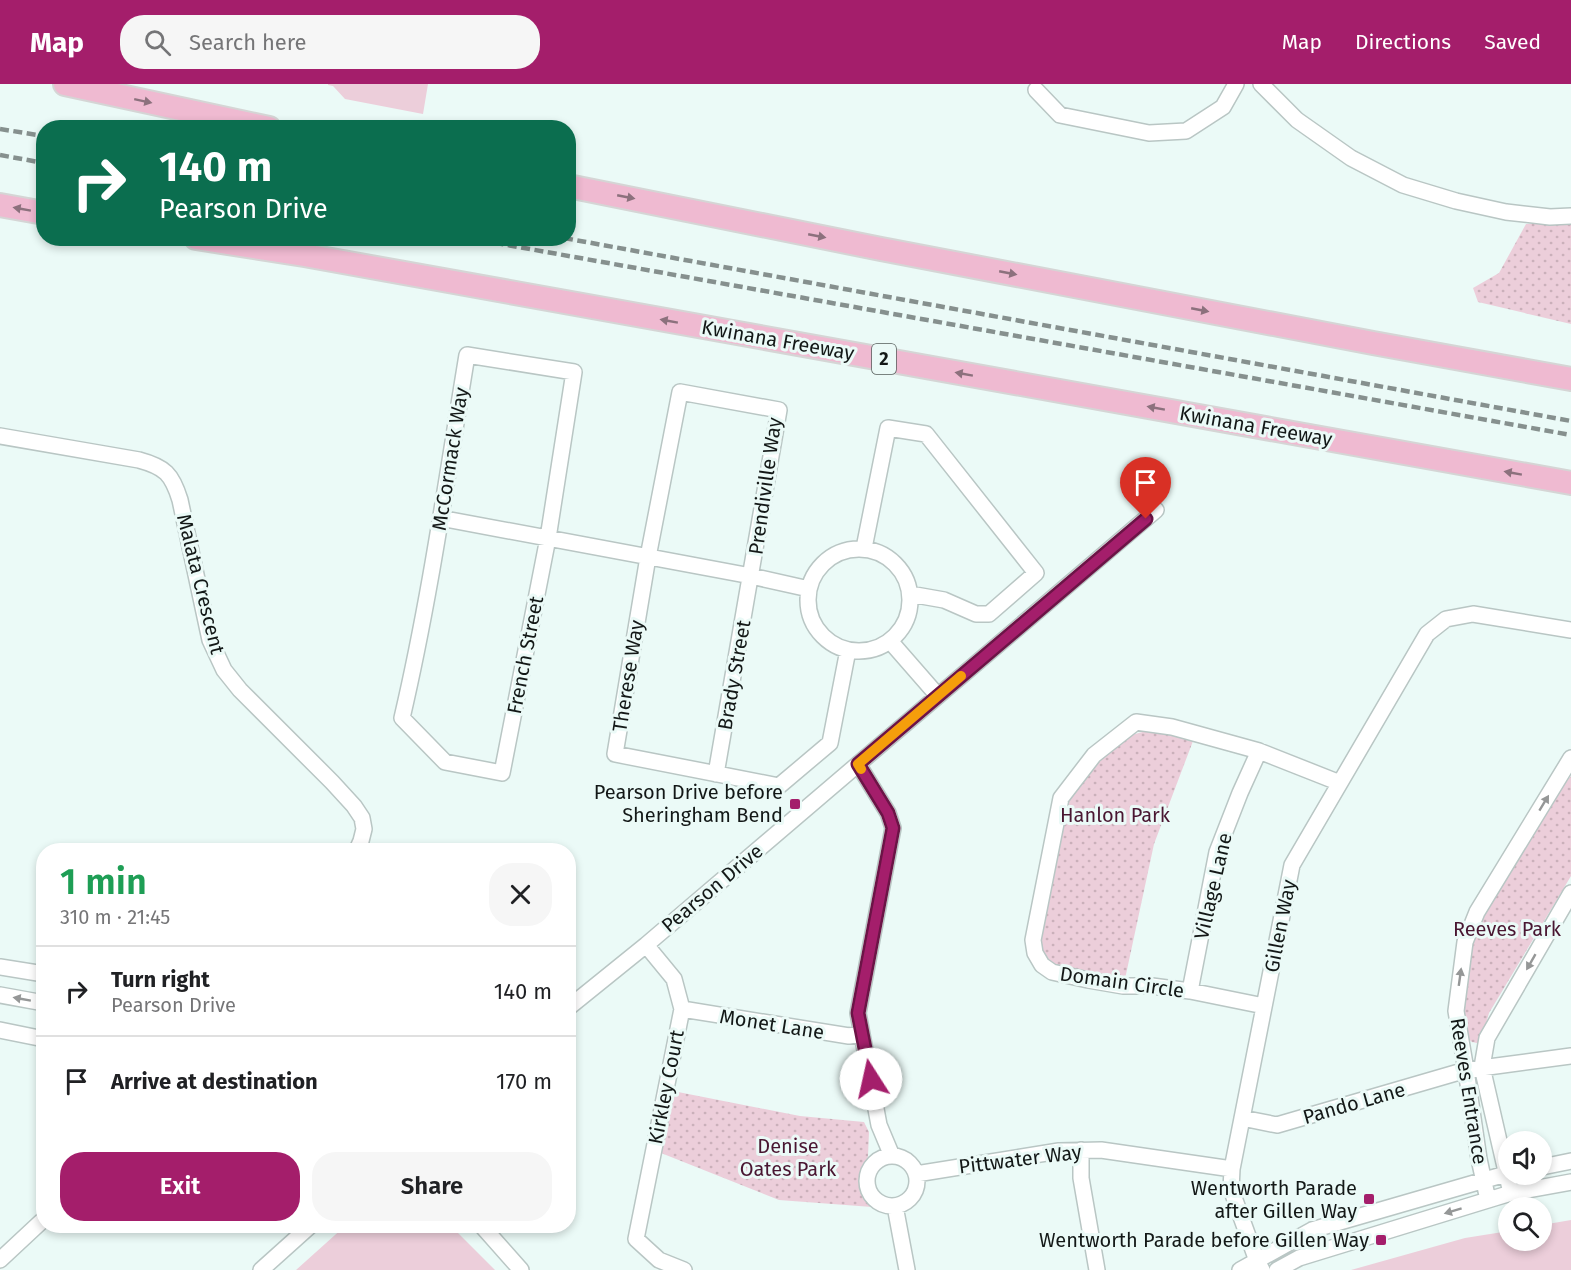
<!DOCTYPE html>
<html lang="en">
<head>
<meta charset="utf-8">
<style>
  body { margin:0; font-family:"Fira Sans",sans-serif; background:#f6f6f6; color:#202124; height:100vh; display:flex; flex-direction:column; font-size:22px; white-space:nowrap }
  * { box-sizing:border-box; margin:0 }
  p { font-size:20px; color:#757577 }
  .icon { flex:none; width:33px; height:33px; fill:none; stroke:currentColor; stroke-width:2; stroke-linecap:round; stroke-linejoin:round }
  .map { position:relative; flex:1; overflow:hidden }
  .details { position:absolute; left:36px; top:759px; width:540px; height:390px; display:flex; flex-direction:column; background:#fff; border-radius:24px; box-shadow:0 3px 9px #0003 }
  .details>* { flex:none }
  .hud { position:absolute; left:36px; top:36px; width:540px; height:126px; border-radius:24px; box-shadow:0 3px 9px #0003; background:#0b6e4f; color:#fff; overflow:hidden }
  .controls { position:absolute; left:1498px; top:1047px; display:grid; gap:12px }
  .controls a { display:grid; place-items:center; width:54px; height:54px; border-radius:50%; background:#fff; box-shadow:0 3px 9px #0003; font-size:30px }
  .pin { position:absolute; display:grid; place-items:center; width:51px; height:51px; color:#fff; margin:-62px -26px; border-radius:50% 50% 50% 0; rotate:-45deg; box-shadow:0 0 6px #0007 }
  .pin .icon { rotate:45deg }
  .me { position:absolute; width:66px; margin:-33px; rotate:350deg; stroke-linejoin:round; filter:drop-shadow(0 0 4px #0008) }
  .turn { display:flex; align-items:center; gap:21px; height:126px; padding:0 24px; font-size:27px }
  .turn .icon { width:78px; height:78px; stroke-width:2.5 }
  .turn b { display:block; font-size:42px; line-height:51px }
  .round { display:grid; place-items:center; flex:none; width:63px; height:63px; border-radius:24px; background:#f6f6f6 }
  .head { display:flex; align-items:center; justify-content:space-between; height:102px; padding:0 24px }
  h1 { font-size:36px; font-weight:600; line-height:45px; color:#1e9e55 }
  .cta { display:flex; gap:12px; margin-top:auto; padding:12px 24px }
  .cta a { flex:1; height:69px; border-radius:24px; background:#a41e6b; color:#fff; font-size:24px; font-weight:600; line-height:69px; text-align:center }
  .cta a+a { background:#f6f6f6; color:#202124 }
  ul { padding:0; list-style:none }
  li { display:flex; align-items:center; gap:18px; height:90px; padding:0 24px; border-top:2px solid #e0e0e0 }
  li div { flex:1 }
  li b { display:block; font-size:22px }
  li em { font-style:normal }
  header { display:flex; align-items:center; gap:36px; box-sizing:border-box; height:84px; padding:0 30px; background:#a41e6b; color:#fff }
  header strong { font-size:28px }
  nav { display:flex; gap:33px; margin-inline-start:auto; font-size:21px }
  .search { width:420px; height:54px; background:#f6f6f6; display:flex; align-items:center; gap:15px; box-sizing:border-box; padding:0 21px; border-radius:24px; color:#757577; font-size:22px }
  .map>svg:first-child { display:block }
</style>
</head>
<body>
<header>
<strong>Map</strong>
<div class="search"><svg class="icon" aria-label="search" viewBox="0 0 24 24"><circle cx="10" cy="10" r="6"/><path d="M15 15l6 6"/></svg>Search here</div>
<nav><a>Map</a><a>Directions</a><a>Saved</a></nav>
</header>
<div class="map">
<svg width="1571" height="1186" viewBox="0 0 1571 1186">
  <defs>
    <pattern id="park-dots" width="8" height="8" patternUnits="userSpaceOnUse" patternTransform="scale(1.5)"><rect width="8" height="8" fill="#ecceda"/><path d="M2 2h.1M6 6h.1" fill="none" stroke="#cab0ba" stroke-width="1.8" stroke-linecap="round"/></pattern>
  </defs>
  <rect width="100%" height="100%" fill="#ebfaf7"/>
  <path fill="#ecceda" d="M 328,0 L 428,0 L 423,30 L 345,15 L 333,2 L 328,1 Z
    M 1571,1136 L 1571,1186 L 1351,1186 L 1465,1154 L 1509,1147 L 1509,1156 L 1542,1156 L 1542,1141 Z
    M 345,1142 L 451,1142 L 495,1186 L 296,1186 Z"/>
  <path fill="url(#park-dots)" d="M 1571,138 L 1571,240 L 1478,218 L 1473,204 L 1499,189 L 1526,140 Z
    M 1146,647 L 1184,654 L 1193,657 L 1154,760 L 1125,895 L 1059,883 L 1045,873 L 1040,858 L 1065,727 L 1072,708 L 1081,694 L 1124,654 L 1135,650 Z
    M 1571,692 L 1571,792 L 1489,929 L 1481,957 L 1477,959 C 1473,958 1472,959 1469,955 C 1455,938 1471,866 1476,844 L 1562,703 Z
    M 673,1007 L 800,1032 L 864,1038 L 869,1048 L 868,1072 L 862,1090 L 861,1098 L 864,1110 L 872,1123 L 779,1116 L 661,1069 Z"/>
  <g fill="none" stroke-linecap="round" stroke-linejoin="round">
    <g stroke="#b9c6c4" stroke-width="18">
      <path id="minor" d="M 1261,0 L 1297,36 L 1351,74 L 1403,101 L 1456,117 L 1506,128 L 1550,133 L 1571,132
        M 1036,6 L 1060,31 L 1149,49 L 1186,47 L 1223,23 L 1236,0
        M 467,271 L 574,288 L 548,454 L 502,689 L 445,678 L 402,634 C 430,514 447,392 467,271 Z
        M 0,352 L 139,376 C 165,383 172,390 180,416 L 210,556 L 224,586 L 240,606 L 332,698 L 354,722 L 362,734 L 364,745 L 361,757 L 357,766
        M 440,434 L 751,492 L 809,505
        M 864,464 L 888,344 L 926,350 L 1036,489 L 989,530 L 976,530 L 944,516 L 910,510
        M808 516a51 51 0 1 1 102 0a51 51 0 1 1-102 0Z
        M 890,557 L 938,612
        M 858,680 L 888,729 L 893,744 L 858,929 L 879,1041 L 892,1072
        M 716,690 L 779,326 L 680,308 L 648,473 L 615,670 L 779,702 L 830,659 L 848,566
        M 646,861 L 674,895 L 682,925 L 636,1155 L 659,1176 L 684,1186
        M 0,883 L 44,890
        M 1190,907 L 1217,768 L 1240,709 L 1259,667
        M 0,911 L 44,919
        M 1264,922 L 1190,907 L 1152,902 L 1123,902 L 1088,896 L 1052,888 L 1042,881 L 1035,869 L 1033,856 L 1061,714 L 1094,671 L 1136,638 L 1172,643 L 1259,667 L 1340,699
        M 568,924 L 646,861 L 1156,426
        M 682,925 L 849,952 L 862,950
        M 0,946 L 44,955
        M 1242,1034 L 1277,1041 L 1466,986 L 1571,972
        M 1081,1066 L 1081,1094 L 1097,1186
        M867 1097a25 25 0 1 1 50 0a25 25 0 1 1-50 0Z
        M 1542,1083 L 1571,1077
        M 916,1090 L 1059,1067 L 1101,1066 L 1232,1085
        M 1511,1109 L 1482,983 L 1487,954 L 1571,809
        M 1488,1116 L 1479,1075 L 1466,986 L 1456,927 L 1465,858 L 1477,828 L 1571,674
        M 895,1122 L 907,1186
        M 482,1142 L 521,1186
        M 0,1176 L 44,1135
        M 261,1186 L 310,1142
        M 1240,1186 L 1312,1146 L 1509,1089
        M 1262,1186 L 1257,1177 L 1231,1105 L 1232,1085 L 1292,781 L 1427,550 L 1446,535 L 1473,530 L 1571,546
        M 1277,1186 L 1299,1174 L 1488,1116 L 1511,1109 L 1571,1098"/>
    </g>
    <g stroke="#d5d5d5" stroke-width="26">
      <path id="highway" d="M 65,0 L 269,44
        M 568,102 L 881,165 L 1373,259 L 1571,295
        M 0,121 L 44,129
        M 196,154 L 304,171 L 1571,399"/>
    </g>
    <use href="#minor" stroke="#fff" stroke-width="15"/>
    <use href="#highway" stroke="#efbad1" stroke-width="22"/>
    <path stroke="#86908e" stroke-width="4.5" stroke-dasharray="9 4.5" stroke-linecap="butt" d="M 0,45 L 44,52
      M 0,71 L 44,79
      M 468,154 L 1571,351
      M 564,154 L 1571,337"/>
  </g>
  <defs><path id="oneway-solid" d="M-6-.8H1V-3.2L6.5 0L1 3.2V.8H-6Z" transform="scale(1.5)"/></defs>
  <g fill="#8c717d">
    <use href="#oneway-solid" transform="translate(143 17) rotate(12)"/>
    <use href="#oneway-solid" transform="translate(626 113) rotate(11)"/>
    <use href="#oneway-solid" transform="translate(22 125) rotate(-170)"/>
    <use href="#oneway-solid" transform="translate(817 152) rotate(11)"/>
    <use href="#oneway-solid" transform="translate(1008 189) rotate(11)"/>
    <use href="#oneway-solid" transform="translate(1200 226) rotate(11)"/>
    <use href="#oneway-solid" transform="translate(669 237) rotate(-170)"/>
    <use href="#oneway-solid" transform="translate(964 290) rotate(-170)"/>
    <use href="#oneway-solid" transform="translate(1156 324) rotate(-170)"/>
    <use href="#oneway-solid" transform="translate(1513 389) rotate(-170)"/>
  </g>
  <g fill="#959797">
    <use href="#oneway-solid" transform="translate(1544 719) rotate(-59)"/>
    <use href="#oneway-solid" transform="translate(1531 878) rotate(120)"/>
    <use href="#oneway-solid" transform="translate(1460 893) rotate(-82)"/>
    <use href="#oneway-solid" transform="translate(22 915) rotate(-170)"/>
    <use href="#oneway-solid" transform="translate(1453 1127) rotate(163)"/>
  </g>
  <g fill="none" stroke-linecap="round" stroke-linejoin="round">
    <g stroke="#6b1446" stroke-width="15">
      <path id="route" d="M 871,995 L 858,929 L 893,744 L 888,729 L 858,680 L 1146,435"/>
    </g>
    <use href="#route" stroke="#a41e6b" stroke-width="10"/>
    <path stroke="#f59e0b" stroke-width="10" d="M 861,685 L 858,680 L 961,592"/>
  </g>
  <g fill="#a41e6b" stroke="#ebfaf7" stroke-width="2">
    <rect x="789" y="714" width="12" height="12" rx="3"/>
    <rect x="1363" y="1109" width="12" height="12" rx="3"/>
    <rect x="1375" y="1150" width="12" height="12" rx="3"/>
  </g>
  <g text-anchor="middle" stroke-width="6" stroke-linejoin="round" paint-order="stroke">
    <rect fill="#ebfaf7" stroke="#545c5a" stroke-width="1.5" x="872" y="260" width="24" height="30" rx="4.5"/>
    <g font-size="18" font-weight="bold" fill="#131817">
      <text x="884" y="281">2</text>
    </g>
    <g font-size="20" fill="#131817" stroke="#ebfaf7">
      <text transform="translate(778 256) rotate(10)" y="7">Kwinana Freeway</text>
      <text transform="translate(1256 342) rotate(10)" y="7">Kwinana Freeway</text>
      <text transform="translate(450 375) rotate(-81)" y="7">McCormack Way</text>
      <text transform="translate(765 402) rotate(-82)" y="7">Prendiville Way</text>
      <text transform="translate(201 500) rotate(76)" y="7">Malata Crescent</text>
      <text transform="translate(525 571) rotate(-79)" y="7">French Street</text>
      <text transform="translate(734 591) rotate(-80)" y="7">Brady Street</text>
      <text transform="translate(628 592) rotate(-81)" y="7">Therese Way</text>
      <text transform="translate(1213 802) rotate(-77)" y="7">Village Lane</text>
      <text transform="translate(712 804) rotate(-40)" y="7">Pearson Drive</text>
      <text transform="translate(1280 842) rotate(-79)" y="7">Gillen Way</text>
      <text transform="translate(1122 898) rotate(8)" y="7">Domain Circle</text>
      <text transform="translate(772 940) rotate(9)" y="7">Monet Lane</text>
      <text transform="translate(666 1003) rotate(-79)" y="7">Kirkley Court</text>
      <text transform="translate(1469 1007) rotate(81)" y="7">Reeves Entrance</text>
      <text transform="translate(1354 1019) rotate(-16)" y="7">Pando Lane</text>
      <text transform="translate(1020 1075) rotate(-7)" y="7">Pittwater Way</text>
    </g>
    <g font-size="20" fill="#131817" stroke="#ebfaf7" text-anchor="end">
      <text x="783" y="715">Pearson Drive before<tspan x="783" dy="23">Sheringham Bend</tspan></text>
      <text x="1357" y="1111">Wentworth Parade<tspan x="1357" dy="23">after Gillen Way</tspan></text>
      <text x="1369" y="1163">Wentworth Parade before Gillen Way</text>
    </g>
    <g font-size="20" fill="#491631" stroke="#ebfaf7">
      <text x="1115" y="738">Hanlon Park</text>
      <text x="1507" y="852">Reeves Park</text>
      <text x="788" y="1069">Denise<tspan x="788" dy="23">Oates Park</tspan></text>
    </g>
  </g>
</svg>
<div class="controls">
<a><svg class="icon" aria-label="sound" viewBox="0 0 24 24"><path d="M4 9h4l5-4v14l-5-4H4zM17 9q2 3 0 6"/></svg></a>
<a><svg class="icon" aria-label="search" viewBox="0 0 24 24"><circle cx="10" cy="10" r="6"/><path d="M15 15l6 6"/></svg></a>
</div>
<div class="pin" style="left:1146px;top:435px;background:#d93025"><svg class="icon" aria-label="arrive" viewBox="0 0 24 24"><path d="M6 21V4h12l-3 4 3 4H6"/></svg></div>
<svg class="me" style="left:871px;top:995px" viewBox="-20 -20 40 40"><circle r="19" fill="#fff"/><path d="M0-13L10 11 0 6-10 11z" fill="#a41e6b"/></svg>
<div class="hud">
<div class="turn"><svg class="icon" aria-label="right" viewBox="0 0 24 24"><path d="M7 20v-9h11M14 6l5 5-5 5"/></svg><div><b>140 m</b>Pearson Drive</div></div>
</div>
<section class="details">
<div class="head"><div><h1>1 min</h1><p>310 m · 21:45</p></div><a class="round"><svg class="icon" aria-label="close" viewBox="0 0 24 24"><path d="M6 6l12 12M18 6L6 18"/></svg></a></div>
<ul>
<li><svg class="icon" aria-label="right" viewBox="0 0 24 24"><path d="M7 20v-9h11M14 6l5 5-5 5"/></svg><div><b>Turn right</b><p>Pearson Drive</p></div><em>140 m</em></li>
<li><svg class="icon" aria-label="arrive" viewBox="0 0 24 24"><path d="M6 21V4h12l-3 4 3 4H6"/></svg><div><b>Arrive at destination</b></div><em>170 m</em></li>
</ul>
<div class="cta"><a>Exit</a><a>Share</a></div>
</section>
</div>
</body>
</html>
